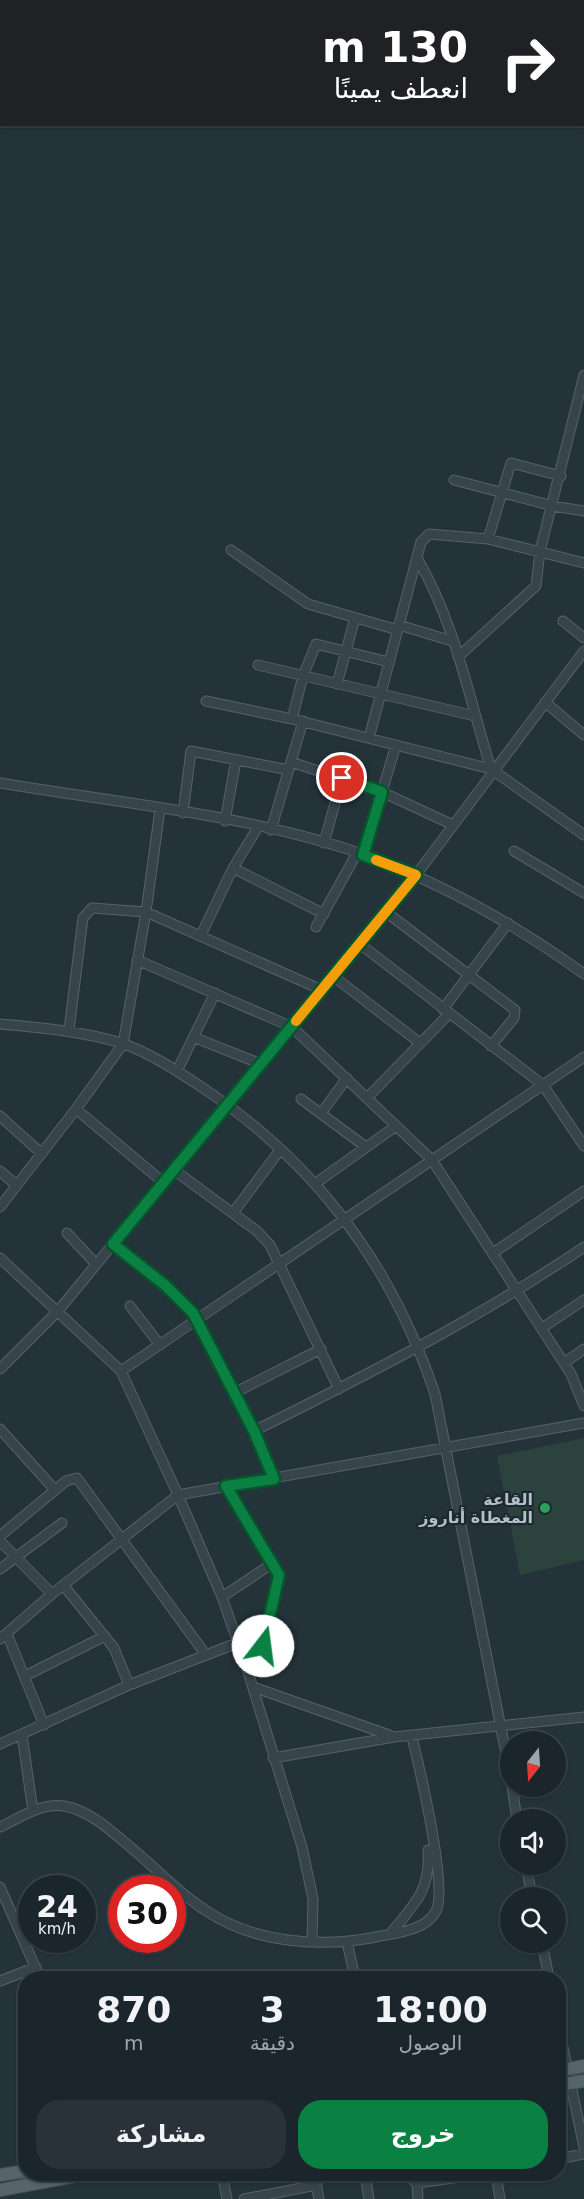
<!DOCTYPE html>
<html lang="ar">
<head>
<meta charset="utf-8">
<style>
  body { margin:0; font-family:"DejaVu Sans","Noto Naskh Arabic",sans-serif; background:#283238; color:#f1f3f6; direction:rtl; height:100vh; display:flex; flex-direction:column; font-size:22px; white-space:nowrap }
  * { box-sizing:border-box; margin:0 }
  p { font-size:20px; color:#a0a5a9 }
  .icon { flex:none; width:33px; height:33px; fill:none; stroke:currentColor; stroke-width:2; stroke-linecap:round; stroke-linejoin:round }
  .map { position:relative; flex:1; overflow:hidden; direction:ltr }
  .panel { position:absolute; left:18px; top:1971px; width:548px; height:210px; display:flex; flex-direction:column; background:#1b262c; border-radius:24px; box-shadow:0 2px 4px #0004,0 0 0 2px #394348; direction:rtl }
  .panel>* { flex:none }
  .hud { position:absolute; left:0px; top:0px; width:585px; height:126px; box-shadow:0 2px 4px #0004,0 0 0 2px #394348; direction:rtl; background:#202124; color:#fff; overflow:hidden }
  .needle { width:39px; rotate:197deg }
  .controls { position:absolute; left:500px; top:1731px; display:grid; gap:12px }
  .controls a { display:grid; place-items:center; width:66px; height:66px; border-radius:50%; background:#1b262c; box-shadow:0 2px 4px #0004,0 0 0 2px #394348; font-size:30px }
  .speed { position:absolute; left:18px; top:1875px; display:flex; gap:12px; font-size:30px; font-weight:700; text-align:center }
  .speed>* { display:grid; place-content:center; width:78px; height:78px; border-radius:50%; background:#1b262c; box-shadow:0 2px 4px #0004,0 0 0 2px #394348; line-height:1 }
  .speed small { font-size:15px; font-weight:400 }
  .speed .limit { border:9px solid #d22; background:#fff; color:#111 }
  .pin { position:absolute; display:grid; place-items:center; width:51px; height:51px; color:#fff; margin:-26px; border:3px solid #fff; border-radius:50%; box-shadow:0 2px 6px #0007 }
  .me { position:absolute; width:66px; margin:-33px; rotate:15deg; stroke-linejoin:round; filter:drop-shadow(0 0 4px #0008) }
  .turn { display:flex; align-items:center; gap:21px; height:126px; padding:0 18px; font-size:27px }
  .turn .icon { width:78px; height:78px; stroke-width:2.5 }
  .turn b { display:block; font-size:42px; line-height:51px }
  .eta { display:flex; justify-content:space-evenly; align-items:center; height:102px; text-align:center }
  .eta b { font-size:36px; font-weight:700; line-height:42px }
  .primary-button { display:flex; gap:12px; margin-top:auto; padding:12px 18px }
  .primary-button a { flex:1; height:69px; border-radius:24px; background:#0b8043; color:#fff; font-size:24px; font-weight:700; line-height:69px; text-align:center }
  .primary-button a+a { background:#283238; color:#f1f3f6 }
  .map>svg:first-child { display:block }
</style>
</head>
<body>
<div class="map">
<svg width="584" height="2199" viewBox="0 0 584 2199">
  <rect width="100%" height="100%" fill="#24333a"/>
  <path fill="#2c423d" d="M 584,1438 L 584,1560 L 520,1575 L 497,1456 Z"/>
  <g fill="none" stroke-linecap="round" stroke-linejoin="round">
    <g stroke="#566269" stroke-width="11">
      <path id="minor" d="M 454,480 L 553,506 L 584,511
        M 488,539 L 511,463 L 561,476
        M 231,550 L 308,604 L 398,630
        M 417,558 C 455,622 469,698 491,769
        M 563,621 L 584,638
        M 399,625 L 452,641
        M 458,657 L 536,586 L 540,551 L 584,375
        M 258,665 L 475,716
        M 337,684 L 355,618
        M 206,701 L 292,719 L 491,769 L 584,835
        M 545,702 L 584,735
        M 292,719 L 303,676 L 316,644 L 389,662
        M 369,738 L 421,542 L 429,534 L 488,539 L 584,563
        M 291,762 L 382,792 L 453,825
        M 0,783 C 118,803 252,815 365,855 C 444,884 516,925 584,974
        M 183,813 L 191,751 L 289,770
        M 225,821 L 236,760
        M 271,830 L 303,721
        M 324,843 L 342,778
        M 514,851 L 584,893
        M 363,855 L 396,745
        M 233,868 L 324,914
        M 386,912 L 515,1010 L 514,1018 L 491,1046
        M 316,927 L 357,853
        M 201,935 L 233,868 L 258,827
        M 360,944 L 543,1085 L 584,1146
        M 137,960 L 292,1027 L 432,1160 L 571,1374 L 584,1406
        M 333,976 L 420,1043
        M 443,1009 L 508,923
        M 0,1024 C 41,1028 81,1031 121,1043 C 148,1052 176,1070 200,1086 C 315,1162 391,1263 435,1394 L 510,1774
        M 69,1030 L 83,918 L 92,908 L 146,912 L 322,990
        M 193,1037 L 261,1064
        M 177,1071 L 215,993
        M 367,1098 L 449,1014
        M 301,1099 L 366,1147
        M 76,1109 L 164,1183
        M 322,1112 L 347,1078
        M 0,1116 L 41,1153
        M 174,1170 L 257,1231 L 270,1245 L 339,1389
        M 0,1171 L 16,1185
        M 316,1183 L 396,1126
        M 0,1207 L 76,1109 L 123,1044 L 146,912 L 160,809
        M 233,1213 L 280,1150
        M 67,1233 L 96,1264
        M 113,1244 L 166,1286 L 193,1313 L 254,1431 L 274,1479
        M 493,1253 L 584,1191
        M 0,1258 L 121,1371 L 178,1495 L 222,1597 L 248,1672 L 302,1847 L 313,1899 L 312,1942
        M 130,1306 L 160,1345
        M 542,1328 L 584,1300
        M 564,1363 L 584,1349
        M 0,1369 L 58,1311 L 416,875 L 584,651
        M 121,1371 L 584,1057
        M 234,1393 L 321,1349
        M 0,1429 L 55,1490
        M 254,1431 C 367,1375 479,1318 584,1247
        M 226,1486 L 279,1575 L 263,1646 L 248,1672
        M 0,1536 L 66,1481 L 77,1478 L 206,1655
        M 0,1541 L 52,1594
        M 0,1569 L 62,1523
        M 64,1586 L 114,1648 L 129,1685
        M 222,1597 L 273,1563
        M 7,1634 L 44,1725
        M 0,1639 L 52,1594 L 178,1495 L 584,1423
        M 25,1676 L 105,1636
        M 253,1687 L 392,1736
        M 22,1735 L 33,1811
        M 0,1744 L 129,1685 L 237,1643
        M 273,1758 L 394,1737 L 584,1717
        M 512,1786 L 517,1820
        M 0,1827 C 20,1818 41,1802 64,1806 C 90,1811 109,1829 129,1846 C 155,1867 177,1892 205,1910 C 253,1943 320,1948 376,1937 C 395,1933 426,1931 436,1911 C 448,1888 419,1766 412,1737
        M 526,1864 L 532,1898
        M 0,1887 L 40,1978
        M 390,1934 C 414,1905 431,1890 428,1850
        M 347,1942 L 355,1978
        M 542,1942 L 549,1978
        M 0,1981 L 36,1967
        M 558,2024 L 584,2147
        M 558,2159 L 584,2154
        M 222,2174 L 227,2199
        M 314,2174 L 319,2199
        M 496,2174 L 500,2199
        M 365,2175 L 369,2199
        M 366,2178 L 406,2175 L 417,2183 L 482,2174
        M 417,2183 L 418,2199
        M 244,2199 L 317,2185"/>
    </g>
    <g stroke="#445057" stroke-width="14">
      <path id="major" d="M 558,2071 L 584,2066
        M 558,2085 L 584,2081
        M 0,2175 L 26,2171
        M 0,2190 L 86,2174"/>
    </g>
    <use href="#minor" stroke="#38444b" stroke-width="9"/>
    <use href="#major" stroke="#56646b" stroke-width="12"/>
  </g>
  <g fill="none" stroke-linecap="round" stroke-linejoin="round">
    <g stroke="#07532c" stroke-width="15">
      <path id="route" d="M 263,1646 L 279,1575 L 226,1486 L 274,1479 L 254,1431 L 193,1313 L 166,1286 L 113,1244 L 416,875 L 363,855 L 382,792 L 342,778"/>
    </g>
    <use href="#route" stroke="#0b8043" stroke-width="10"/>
    <path stroke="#f59e0b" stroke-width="10" d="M 296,1021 L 416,875 L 376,860"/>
  </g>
  <circle fill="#2e9e5b" stroke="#1d2930" stroke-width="2" cx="545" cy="1508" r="6"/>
  <g text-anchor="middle" stroke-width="4.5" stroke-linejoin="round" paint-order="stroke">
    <g font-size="16" font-weight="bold" fill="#b3bfc6" stroke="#1d2930" text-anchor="end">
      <text x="533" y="1505">القاعة<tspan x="533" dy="18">المغطاة أناروز</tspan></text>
    </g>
  </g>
</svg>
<div class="controls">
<a><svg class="needle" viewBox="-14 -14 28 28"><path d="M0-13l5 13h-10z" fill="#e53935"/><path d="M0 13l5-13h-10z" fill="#a0a5a9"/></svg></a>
<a><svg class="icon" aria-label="sound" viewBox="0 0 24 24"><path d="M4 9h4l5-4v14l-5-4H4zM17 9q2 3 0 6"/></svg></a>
<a><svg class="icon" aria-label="search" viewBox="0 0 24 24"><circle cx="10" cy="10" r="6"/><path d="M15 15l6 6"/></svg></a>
</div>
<div class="speed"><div>24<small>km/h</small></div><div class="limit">30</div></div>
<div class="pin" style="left:342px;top:778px;background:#d93025"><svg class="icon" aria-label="arrive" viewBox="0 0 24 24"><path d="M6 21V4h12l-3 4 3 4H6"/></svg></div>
<svg class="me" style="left:263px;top:1646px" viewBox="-20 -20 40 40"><circle r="19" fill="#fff"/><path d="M0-13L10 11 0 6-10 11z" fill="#0b8043"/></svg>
<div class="hud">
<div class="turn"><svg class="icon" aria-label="right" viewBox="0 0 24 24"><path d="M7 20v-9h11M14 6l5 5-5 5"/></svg><div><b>130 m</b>انعطف يمينًا</div></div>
</div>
<section class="panel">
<div class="eta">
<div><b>18:00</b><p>الوصول</p></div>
<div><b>3</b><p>دقيقة</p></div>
<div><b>870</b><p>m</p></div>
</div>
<div class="primary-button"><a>خروج</a><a>مشاركة</a></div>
</section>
</div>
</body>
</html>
